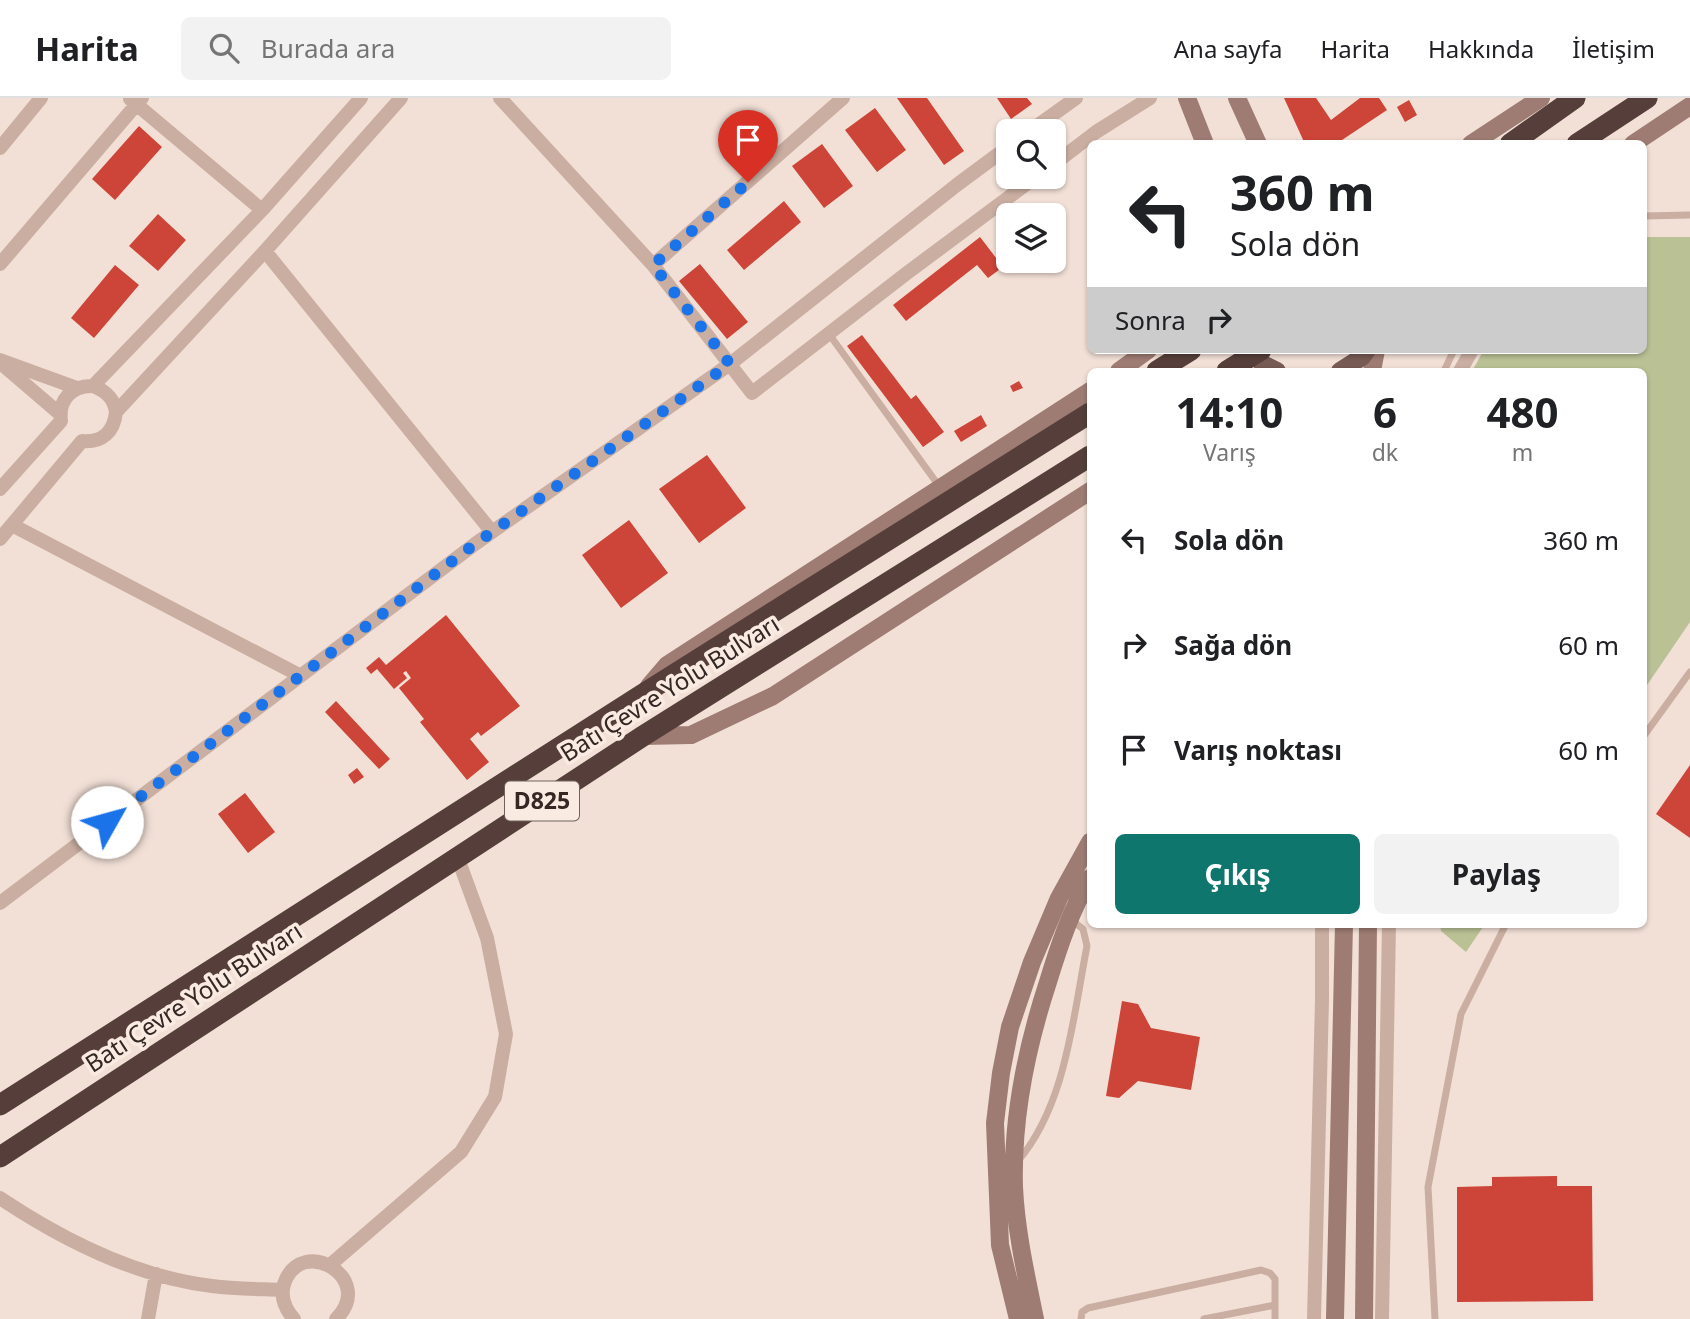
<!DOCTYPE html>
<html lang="tr">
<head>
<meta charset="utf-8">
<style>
  body { margin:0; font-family:"Noto Sans",sans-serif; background:#f2f2f2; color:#202124; height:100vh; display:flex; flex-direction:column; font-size:26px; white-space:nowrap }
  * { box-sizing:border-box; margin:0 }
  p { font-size:23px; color:#757577 }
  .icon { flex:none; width:38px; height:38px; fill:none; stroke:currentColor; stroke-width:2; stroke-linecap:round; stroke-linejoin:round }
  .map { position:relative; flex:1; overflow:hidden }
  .drawer { position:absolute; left:1087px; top:270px; width:560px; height:560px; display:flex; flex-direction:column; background:#fff; border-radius:10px; box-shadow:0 2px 5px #0004 }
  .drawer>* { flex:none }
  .guide { position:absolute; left:1087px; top:42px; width:560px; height:214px; border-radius:10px; box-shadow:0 2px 5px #0004; background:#fff; color:#202124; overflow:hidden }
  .fabs { position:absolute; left:996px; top:21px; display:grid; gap:14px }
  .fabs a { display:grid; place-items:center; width:70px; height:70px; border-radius:10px; background:#fff; box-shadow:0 2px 5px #0004; font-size:35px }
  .pin { position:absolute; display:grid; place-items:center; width:60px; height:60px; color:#fff; margin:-72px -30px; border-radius:50% 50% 50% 0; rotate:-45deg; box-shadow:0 0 7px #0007 }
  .pin .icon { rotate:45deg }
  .me { position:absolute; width:77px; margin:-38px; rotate:52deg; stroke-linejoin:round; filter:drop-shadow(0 0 5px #0008) }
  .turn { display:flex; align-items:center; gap:24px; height:147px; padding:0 28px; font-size:32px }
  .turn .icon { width:91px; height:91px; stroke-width:2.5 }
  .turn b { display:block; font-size:49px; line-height:60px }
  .then { display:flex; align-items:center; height:66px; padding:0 28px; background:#0003; gap:14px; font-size:26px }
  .eta { display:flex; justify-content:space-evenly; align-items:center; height:119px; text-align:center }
  .eta b { font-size:42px; font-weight:700; line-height:49px }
  .button { display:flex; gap:14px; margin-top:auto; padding:14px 28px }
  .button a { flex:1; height:80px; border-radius:10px; background:#0f766e; color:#fff; font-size:28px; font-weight:700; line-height:80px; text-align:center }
  .button a+a { background:#f2f2f2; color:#202124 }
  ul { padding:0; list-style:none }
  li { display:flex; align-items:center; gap:21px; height:105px; padding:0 28px }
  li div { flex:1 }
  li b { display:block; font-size:26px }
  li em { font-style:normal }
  header { display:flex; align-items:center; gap:42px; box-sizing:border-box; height:98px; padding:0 35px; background:#fff; border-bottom:2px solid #e0e0e0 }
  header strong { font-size:33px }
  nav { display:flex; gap:38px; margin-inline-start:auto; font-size:24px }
  .search { width:490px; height:63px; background:#f2f2f2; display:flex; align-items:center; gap:18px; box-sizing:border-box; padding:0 24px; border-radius:10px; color:#757577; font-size:26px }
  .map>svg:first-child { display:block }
</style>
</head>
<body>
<header>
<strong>Harita</strong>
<div class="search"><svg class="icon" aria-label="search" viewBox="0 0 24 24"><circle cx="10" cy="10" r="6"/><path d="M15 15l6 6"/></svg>Burada ara</div>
<nav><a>Ana sayfa</a><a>Harita</a><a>Hakkında</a><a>İletişim</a></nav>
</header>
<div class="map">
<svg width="1690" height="1221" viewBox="0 0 1690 1221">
  <rect width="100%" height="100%" fill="#f2e0d6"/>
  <path fill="#bac195" d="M 1648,139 L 1690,139 L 1690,524 L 1643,593 L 1643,273 L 1472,273 L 1484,252 L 1643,252 L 1643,140 Z
    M 1440,826 L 1485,826 L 1466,854 L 1441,833 Z"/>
  <path fill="#cd4438" d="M 897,0 L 927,0 L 964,53 L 944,67 Z
    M 997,0 L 1027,0 L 1032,6 L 1011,21 Z
    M 1284,0 L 1316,0 L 1331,22 L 1360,0 L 1379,0 L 1387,12 L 1336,46 L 1305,46 Z
    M 1409,2 L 1417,17 L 1405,24 L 1397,9 Z
    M 875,10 L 906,52 L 877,74 L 845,32 Z
    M 139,28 L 162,49 L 115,102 L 92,81 Z
    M 822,46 L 853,88 L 824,110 L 792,68 Z
    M 784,103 L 801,124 L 744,172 L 727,152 Z
    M 158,116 L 186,142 L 158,173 L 129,148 Z
    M 980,139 L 1003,169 L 988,180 L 977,167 L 906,223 L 893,207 Z
    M 700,166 L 748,224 L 727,241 L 679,183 Z
    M 115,167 L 139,187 L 94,240 L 71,220 Z
    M 862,237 L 911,301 L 916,297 L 944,334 L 923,349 L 847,248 Z
    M 1019,283 L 1023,290 L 1013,294 L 1010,288 Z
    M 981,317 L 987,328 L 961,344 L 954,333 Z
    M 707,357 L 746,410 L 699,445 L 659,391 Z
    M 629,422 L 668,475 L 621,510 L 582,457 Z
    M 446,517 L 520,608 L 481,638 L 478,634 L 470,641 L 489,664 L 467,682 L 420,624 L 424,621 L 399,590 L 411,580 L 406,573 L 403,575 L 407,580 L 394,591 L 377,571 L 371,576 L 366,570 L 379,559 L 386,567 Z
    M 336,603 L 390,661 L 379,671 L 325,614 Z
    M 1690,667 L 1690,740 L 1656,716 Z
    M 357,670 L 364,679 L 354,686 L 348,677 Z
    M 245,695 L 275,734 L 248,755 L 218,716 Z
    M 1122,903 L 1138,906 L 1151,930 L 1200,939 L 1191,992 L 1138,983 L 1119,1000 L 1106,998 Z
    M 1557,1078 L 1557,1088 L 1592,1088 L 1593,1203 L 1457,1204 L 1457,1089 L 1492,1088 L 1492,1079 Z"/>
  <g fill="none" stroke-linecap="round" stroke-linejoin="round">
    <path stroke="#caaea1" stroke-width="7" d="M 1643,118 L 1690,117
      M 829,236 L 939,388
      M 1444,273 L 1454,252
      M 1643,639 L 1690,574
      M 1017,1064 C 1066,1008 1073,919 1087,848 L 1083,831 L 1070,821
      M 1081,1221 L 1082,1214 L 1088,1210 L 1261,1172 L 1270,1175 L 1275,1181 L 1275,1221
      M 1204,1221 L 1275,1207
      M 1435,1221 L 1428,1089 L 1461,916 L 1506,826"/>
    <path stroke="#caaea1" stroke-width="14" d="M 500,0 L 653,167 L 752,295 L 907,175 L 1036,79
      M 130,1 L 262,112
      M 1030,33 L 1076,0
      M 0,50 L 41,0
      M 1054,66 L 1096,34 L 1150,0
      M 265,153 L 492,434
      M 0,166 L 142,0
      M 653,167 L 843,0
      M 0,262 L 77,290
      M 4,268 L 60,316
      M 1460,273 L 1472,252
      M 93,288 C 106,293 114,300 116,314
      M 0,391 L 61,323 C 58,302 72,287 93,288 L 262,112 L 361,0
      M 12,427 L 299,577
      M 0,441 L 82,343 C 102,345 114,334 116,314 L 265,153 L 401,0
      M 0,805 L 475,446 L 730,266 L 958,86 L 1008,49
      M 0,1100 C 63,1142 136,1179 212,1188 C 236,1191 259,1191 282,1192
      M 330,1167 L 461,1054 L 495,999 L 506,936 L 487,840 L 457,758
      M 148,1221 L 156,1176
      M 294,1221 C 285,1211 280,1200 284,1186 C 301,1135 377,1181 336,1221
      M 1314,1221 L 1322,902 L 1322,826
      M 1382,1221 L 1389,826"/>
    <path stroke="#9e7c73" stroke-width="18" d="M 1187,0 L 1205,46
      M 1237,0 L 1258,46
      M 1471,46 L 1541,0
      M 1633,46 L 1690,8
      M 1119,273 L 1148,252
      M 1372,273 L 1376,252
      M 649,588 L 667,567 L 1090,293
      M 643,638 L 691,637 L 773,598 L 1090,393
      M 1018,1221 L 1000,1147 L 995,1025 L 1001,975 L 1010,929 L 1032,864 L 1059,800 L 1090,744
      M 1035,1221 C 1026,1177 1016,1133 1014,1089 C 1012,1018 1026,951 1048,884 C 1059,848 1071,812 1090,780
      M 1335,1221 L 1344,826
      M 1364,1221 L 1368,826"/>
    <path stroke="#775a54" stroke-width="18" d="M 1249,252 L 1263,266 L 1277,273
      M 1340,273 L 1362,259 L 1367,252"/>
    <path stroke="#563f3b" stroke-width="21" d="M 1510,46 L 1575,0
      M 1577,46 L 1647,0
      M 1157,273 L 1191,252
      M 0,1007 L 643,596 L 1090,315
      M 0,1059 L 643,638 L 1090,358"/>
    <path stroke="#563f3b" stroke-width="21" d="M 1227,273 L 1261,252"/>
  </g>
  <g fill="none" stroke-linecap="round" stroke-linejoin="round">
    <path stroke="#1a73e8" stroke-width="12" stroke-dasharray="0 21.6" d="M 107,724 L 475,446 L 730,266 L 653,167 L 748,84"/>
  </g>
  <g text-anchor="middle" stroke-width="7" stroke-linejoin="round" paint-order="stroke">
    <rect fill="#faebe2" stroke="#6f625d" stroke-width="2" x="505" y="683.5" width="74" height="39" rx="5"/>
    <g font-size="23" font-weight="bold" fill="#342724">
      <text x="542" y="711">D825</text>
    </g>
    <g font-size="24" fill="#342724" stroke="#faebe2">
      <text transform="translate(670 591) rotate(-32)" y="8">Batı Çevre Yolu Bulvarı</text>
      <text transform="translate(194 900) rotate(-33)" y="8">Batı Çevre Yolu Bulvarı</text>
    </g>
  </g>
</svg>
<div class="fabs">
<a><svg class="icon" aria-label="search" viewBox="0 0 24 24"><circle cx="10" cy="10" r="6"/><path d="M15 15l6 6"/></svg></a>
<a><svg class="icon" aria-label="layers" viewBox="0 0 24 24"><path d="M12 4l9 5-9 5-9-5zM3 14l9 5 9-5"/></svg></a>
</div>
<div class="pin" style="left:748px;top:84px;background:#d93025"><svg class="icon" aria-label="arrive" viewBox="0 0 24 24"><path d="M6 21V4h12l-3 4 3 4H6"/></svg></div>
<svg class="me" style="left:107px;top:724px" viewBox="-20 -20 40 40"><circle r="19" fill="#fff"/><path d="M0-13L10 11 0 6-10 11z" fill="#1a73e8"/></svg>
<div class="guide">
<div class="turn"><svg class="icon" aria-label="left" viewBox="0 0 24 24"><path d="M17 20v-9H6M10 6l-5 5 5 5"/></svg><div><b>360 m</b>Sola dön</div></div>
<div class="then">Sonra<svg class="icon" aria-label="right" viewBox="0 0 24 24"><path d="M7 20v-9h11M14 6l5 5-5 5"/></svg></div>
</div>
<section class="drawer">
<div class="eta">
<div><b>14:10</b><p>Varış</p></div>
<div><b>6</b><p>dk</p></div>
<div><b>480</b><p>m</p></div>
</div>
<ul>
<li><svg class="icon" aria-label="left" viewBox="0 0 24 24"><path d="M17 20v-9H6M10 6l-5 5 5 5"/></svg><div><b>Sola dön</b></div><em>360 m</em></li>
<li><svg class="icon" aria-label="right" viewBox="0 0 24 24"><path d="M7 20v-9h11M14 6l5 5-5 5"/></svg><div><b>Sağa dön</b></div><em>60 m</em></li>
<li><svg class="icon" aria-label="arrive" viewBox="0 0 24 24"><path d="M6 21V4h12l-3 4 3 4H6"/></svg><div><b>Varış noktası</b></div><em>60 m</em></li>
</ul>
<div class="button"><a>Çıkış</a><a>Paylaş</a></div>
</section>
</div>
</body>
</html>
